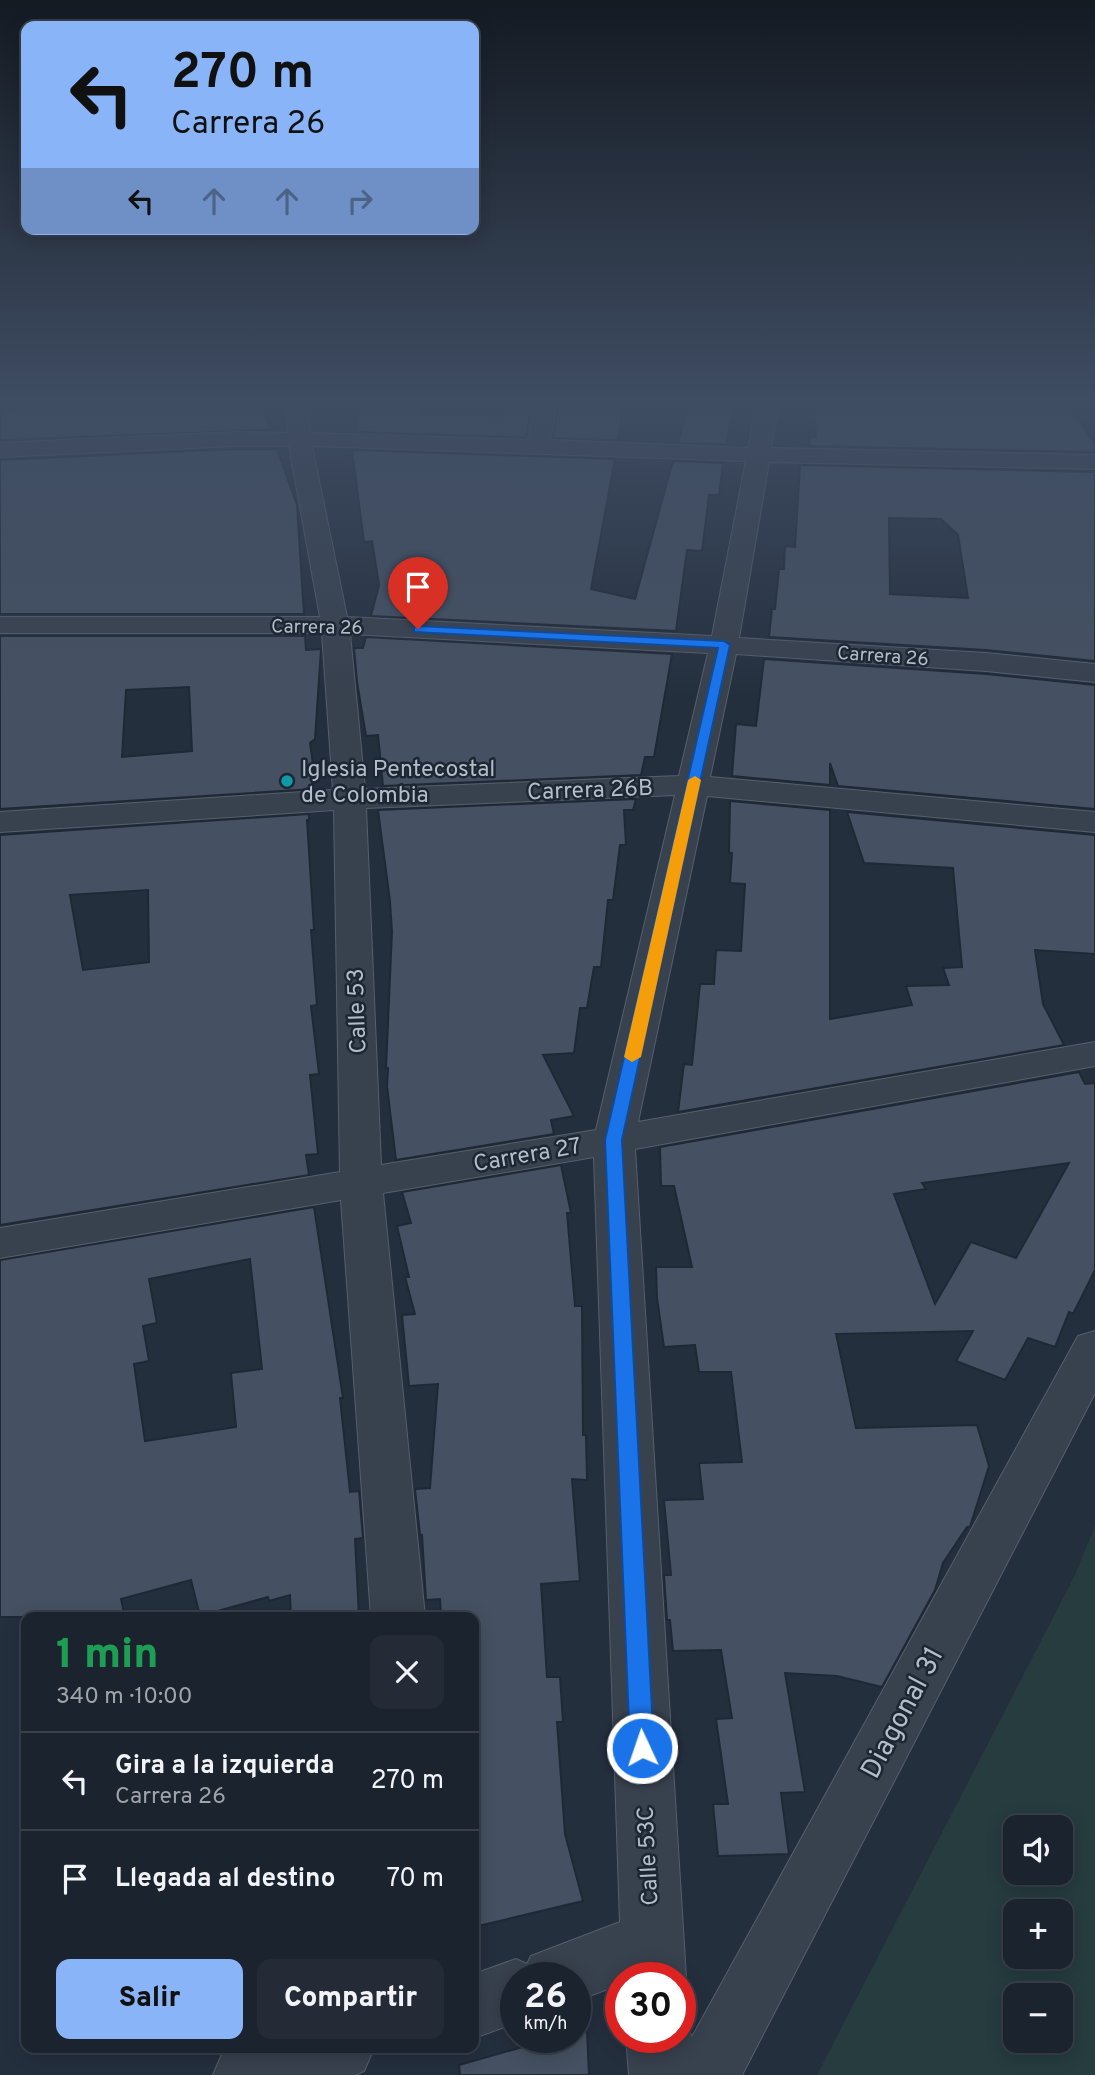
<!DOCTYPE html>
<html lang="es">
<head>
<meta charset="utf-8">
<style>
  body { margin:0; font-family:Overpass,sans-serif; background:#242b36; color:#f1f3f6; height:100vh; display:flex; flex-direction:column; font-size:26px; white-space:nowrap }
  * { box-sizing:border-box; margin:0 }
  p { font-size:23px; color:#a0a4aa }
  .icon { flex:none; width:38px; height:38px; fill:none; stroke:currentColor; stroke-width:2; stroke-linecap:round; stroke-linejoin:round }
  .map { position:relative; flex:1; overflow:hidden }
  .panel { position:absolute; left:21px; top:1612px; width:458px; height:441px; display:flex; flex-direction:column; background:#1b232e; border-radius:14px; box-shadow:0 4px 18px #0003,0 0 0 2px #39404a }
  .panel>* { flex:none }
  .top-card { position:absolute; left:21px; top:21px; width:458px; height:214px; border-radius:14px; box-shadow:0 4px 18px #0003,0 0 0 2px #39404a; background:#8ab4f8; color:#111; overflow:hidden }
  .controls { position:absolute; left:1003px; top:1815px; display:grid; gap:14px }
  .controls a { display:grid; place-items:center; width:70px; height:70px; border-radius:14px; background:#1b232e; box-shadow:0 4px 18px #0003,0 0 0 2px #39404a; font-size:35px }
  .speed { position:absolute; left:500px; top:1962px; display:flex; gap:14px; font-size:35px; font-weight:700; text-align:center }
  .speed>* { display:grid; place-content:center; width:91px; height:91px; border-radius:50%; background:#1b232e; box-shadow:0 4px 18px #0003,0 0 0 2px #39404a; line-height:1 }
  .speed small { font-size:18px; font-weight:400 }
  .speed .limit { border:10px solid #d22; background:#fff; color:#111 }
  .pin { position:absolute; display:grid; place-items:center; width:60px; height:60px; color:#fff; margin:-72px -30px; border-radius:50% 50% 50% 0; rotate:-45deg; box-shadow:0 0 7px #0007 }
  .pin .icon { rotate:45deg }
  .me { position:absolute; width:77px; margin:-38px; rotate:357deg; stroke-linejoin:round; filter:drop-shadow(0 0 5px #0008) }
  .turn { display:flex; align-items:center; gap:24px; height:147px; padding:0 35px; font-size:32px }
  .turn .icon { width:91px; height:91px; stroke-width:2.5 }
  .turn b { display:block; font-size:49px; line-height:60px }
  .lanes { display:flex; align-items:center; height:66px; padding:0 35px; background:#0003; justify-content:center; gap:35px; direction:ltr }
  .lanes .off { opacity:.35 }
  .round { display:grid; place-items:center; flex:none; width:74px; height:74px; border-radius:14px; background:#242b36 }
  .headline { display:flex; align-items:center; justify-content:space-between; height:119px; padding:0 35px }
  h1 { font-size:42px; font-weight:800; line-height:52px; color:#1e9e55 }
  .action { display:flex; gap:14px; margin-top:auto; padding:14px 35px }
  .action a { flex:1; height:80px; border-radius:14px; background:#8ab4f8; color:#111; font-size:28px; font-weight:800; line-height:80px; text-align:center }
  .action a+a { background:#242b36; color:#f1f3f6 }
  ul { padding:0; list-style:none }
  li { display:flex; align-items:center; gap:21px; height:98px; padding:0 35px; border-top:2px solid #39404a }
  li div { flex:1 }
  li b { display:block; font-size:26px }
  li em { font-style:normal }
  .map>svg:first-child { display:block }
</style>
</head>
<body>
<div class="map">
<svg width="1095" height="2075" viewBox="0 0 1095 2075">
  <rect width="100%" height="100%" fill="#242f3e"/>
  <path fill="#263c3f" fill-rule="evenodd" d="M 1095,1526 L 1095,2075 L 817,2075 L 1075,1575 ZM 1015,1827 L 1060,1827 L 1060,1872 L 1015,1872 ZM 1015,1911 L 1060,1911 L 1060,1956 L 1015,1956 ZM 1015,1995 L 1060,1995 L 1060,2040 L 1015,2040 Z"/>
  <path fill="#455162" stroke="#1f2835" stroke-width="2" fill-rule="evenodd" d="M 63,407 L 262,407 L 270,430 L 0,440 L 0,410 Z
    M 360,407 L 420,407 L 423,413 L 501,416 L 502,407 L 531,407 L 526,437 L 355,432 Z
    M 558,407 L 624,407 L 618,440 L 553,438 Z
    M 688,407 L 734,407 L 726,444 L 678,443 Z
    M 814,407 L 1070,407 L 1095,444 L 1095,452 L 810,446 L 808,437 L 816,437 Z
    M 236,449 L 277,449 L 297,505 L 304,614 L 0,614 L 0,460 Z
    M 352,450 L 615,459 L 591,589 L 635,599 L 673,461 L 723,463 L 719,495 L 709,495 L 702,551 L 687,550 L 676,631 L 371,616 L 379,585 L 372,541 L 364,542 Z
    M 800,465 L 1095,472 L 1095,661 L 986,650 L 769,637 L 772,609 L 775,609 L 779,569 L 784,569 L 785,546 L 795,547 ZM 889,518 L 941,519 L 958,535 L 968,598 L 890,594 Z
    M 0,636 L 305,636 L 306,650 L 321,649 L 315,739 L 310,743 L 314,771 L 313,789 L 0,809 ZM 189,687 L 192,751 L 122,757 L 126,690 Z
    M 366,637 L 672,654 L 654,757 L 645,757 L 641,775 L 383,786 L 378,735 L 366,736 L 357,682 L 354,648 L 363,648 Z
    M 764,659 L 986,674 L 1095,685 L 1095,809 L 838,786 L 830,763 L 830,785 L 732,776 L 736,724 L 756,726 Z
    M 636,799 L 633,810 L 624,810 L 626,845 L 620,845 L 613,900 L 608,900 L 601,967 L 594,967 L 587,1008 L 580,1008 L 574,1053 L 543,1055 L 574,1116 L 551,1120 L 554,1134 L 396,1160 L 387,1086 L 388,1068 L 386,1068 L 392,932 L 390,901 L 378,810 Z
    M 730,801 L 830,810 L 830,1019 L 912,1005 L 906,986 L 949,985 L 943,968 L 962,967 L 953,868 L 864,863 L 847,812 L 1095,835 L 1095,954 L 1035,950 L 1043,1004 L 1064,1045 L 678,1112 L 684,1064 L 692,1065 L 700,984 L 714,984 L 716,950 L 741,951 L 745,884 L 730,883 L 732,853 L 729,853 Z
    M 309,814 L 309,820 L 307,820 L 314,930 L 311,930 L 317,1005 L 311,1006 L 319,1074 L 310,1075 L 318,1154 L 306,1155 L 309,1175 L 0,1225 L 0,835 ZM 148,890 L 149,962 L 83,970 L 70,895 Z
    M 1079,1072 L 1085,1084 L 1095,1083 L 1095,1270 L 1073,1314 L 1069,1312 L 1055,1347 L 1028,1338 L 1005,1380 L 956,1361 L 973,1331 L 836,1334 L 856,1428 L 977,1425 L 989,1466 L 970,1527 L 967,1527 L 943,1563 L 935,1590 L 882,1687 L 837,1676 L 785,1673 L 805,1792 L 781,1793 L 789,1854 L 718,1856 L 713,1804 L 728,1804 L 716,1719 L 732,1718 L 721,1650 L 673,1651 L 670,1620 L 667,1620 L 664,1575 L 671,1575 L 664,1500 L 703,1499 L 699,1463 L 742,1462 L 731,1372 L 699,1372 L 695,1345 L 664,1347 L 657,1298 L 656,1267 L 692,1267 L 674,1186 L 661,1186 L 660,1147 ZM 1069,1163 L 1016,1258 L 971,1242 L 935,1304 L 894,1194 L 926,1189 L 922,1183 Z
    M 561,1165 L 571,1213 L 567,1213 L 575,1306 L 582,1306 L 583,1435 L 586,1435 L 587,1480 L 572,1479 L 580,1581 L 541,1584 L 547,1677 L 560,1677 L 563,1722 L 557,1722 L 565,1834 L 583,1901 L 474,1927 L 474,1617 L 441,1617 L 440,1599 L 426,1600 L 422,1535 L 420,1535 L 415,1489 L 430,1488 L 438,1384 L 409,1386 L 402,1315 L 415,1314 L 405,1277 L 409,1277 L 397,1226 L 411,1223 L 402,1192 Z
    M 314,1207 L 343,1398 L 340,1398 L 350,1492 L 359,1491 L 363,1538 L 355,1539 L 359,1617 L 291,1617 L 290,1595 L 269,1601 L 268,1597 L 200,1616 L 191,1580 L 121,1599 L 125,1617 L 0,1617 L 0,1260 ZM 250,1259 L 262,1369 L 231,1373 L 236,1427 L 145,1441 L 134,1364 L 149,1361 L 143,1326 L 157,1323 L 149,1279 Z
    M 587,2029 L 589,2075 L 460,2075 L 459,2065 L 558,2037 L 576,2037 L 576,2032 Z"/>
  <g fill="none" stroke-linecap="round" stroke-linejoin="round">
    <g stroke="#565f6c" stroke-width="2">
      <path id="minor" d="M 287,407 L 309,407 L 310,433 L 528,440 L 534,407 L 556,407 L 550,440 L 748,448 L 756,407 L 778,407 L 771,448 L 1095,455 L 1095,469 L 769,462 L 739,638 L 986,653 L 1095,664 L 1095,682 L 986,671 L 736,654 L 710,777 L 1095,812 L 1095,832 L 707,796 L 638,1122 L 1095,1042 L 1095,1066 L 635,1149 L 686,1978 L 681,1990 L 681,1978 L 621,1978 L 621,1984 L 576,2001 L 576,1978 L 516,1978 L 516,2023 L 474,2038 L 474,1974 L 516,1959 L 527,1964 L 531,1956 L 620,1922 L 594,1157 L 383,1193 L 425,1617 L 371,1617 L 341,1200 L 0,1258 L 0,1228 L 340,1172 L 334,810 L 0,832 L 0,812 L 333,790 L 322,633 L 0,633 L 0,617 L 320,617 L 289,446 L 236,446 L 0,457 L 0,443 L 236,432 L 288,433 ZM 312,446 L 746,461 L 712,636 L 347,617 ZM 350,634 L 708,653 L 679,776 L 365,789 ZM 675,795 L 596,1130 L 381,1165 L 366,808 Z
        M 1095,1331 L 1095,1393 L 742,2075 L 629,2075 L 626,2037 L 681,2037 L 681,2013 L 692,2037 L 1078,1336 Z
        M 233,2048 L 374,2048 L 364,2071 L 355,2075 L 213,2075 L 223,2052 Z"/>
    </g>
    <use href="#minor" fill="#38414e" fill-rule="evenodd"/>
  </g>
  <linearGradient id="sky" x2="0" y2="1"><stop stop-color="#141a22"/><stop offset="0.58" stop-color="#3f4d63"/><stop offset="1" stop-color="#3f4d63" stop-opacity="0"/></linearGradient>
  <rect width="1095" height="697" fill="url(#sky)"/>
  <path fill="#1a73e8" stroke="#114b97" stroke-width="2" d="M 418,626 L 724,641 L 730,645 L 622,1140 L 654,1748 L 651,1756 L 642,1759 L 634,1756 L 630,1748 L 605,1140 L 718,648 L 414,632 L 414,627 Z"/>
  <path fill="#f59e0b" d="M 695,776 L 701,780 L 641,1057 L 632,1062 L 624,1057 L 688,780 Z"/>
  <circle fill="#0f9aa8" stroke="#1d2633" stroke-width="2.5" cx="287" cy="781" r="7"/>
  <g text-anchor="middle" stroke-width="5" stroke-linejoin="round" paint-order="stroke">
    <g font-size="19" fill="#b4bcc9" stroke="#1d2633">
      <text transform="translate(317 626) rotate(1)" y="7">Carrera 26</text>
      <text transform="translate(883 655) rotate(4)" y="7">Carrera 26</text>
    </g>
    <g font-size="23" fill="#b4bcc9" stroke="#1d2633" text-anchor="start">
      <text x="301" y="776">Iglesia Pentecostal<tspan x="301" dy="26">de Colombia</tspan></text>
    </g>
    <g font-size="23" fill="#b4bcc9" stroke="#1d2633">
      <text transform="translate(590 789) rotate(-2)" y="8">Carrera 26B</text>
      <text transform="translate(356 1011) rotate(-92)" y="8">Calle 53</text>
      <text transform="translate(527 1154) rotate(-10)" y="8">Carrera 27</text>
      <text transform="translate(647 1856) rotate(-93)" y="8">Calle 53C</text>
    </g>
    <g font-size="28" fill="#b4bcc9" stroke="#1d2633">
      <text transform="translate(901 1712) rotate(-62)" y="10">Diagonal 31</text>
    </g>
  </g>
</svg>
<div class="controls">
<a><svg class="icon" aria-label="sound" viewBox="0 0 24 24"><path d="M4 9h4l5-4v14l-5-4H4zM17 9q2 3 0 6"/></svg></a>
<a>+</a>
<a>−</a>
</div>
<div class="speed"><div>26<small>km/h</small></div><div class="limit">30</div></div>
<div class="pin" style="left:418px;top:629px;background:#d93025"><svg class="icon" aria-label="arrive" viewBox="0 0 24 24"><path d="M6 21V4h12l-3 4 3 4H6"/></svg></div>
<svg class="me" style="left:642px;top:1748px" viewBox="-20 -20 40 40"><circle r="17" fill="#1a73e8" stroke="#fff" stroke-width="3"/><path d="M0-11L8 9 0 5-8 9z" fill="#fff"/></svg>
<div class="top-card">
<div class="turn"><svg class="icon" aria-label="left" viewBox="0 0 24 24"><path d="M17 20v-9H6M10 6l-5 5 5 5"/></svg><div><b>270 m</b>Carrera 26</div></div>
<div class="lanes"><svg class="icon" aria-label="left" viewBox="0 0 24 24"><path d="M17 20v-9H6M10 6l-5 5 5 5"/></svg><svg class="icon off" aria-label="ahead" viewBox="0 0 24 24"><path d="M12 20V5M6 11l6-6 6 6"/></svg><svg class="icon off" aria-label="ahead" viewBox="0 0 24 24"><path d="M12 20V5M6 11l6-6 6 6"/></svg><svg class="icon off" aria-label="right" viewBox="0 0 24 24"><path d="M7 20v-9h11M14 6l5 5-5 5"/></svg></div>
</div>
<section class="panel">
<div class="headline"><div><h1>1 min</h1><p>340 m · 10:00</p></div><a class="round"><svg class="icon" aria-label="close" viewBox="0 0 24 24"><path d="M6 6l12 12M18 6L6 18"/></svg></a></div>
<ul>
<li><svg class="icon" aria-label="left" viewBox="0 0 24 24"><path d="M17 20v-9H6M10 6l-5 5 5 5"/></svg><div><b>Gira a la izquierda</b><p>Carrera 26</p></div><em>270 m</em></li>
<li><svg class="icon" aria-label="arrive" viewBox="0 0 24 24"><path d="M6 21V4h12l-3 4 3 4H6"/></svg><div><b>Llegada al destino</b></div><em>70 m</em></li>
</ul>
<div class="action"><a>Salir</a><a>Compartir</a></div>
</section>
</div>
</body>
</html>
